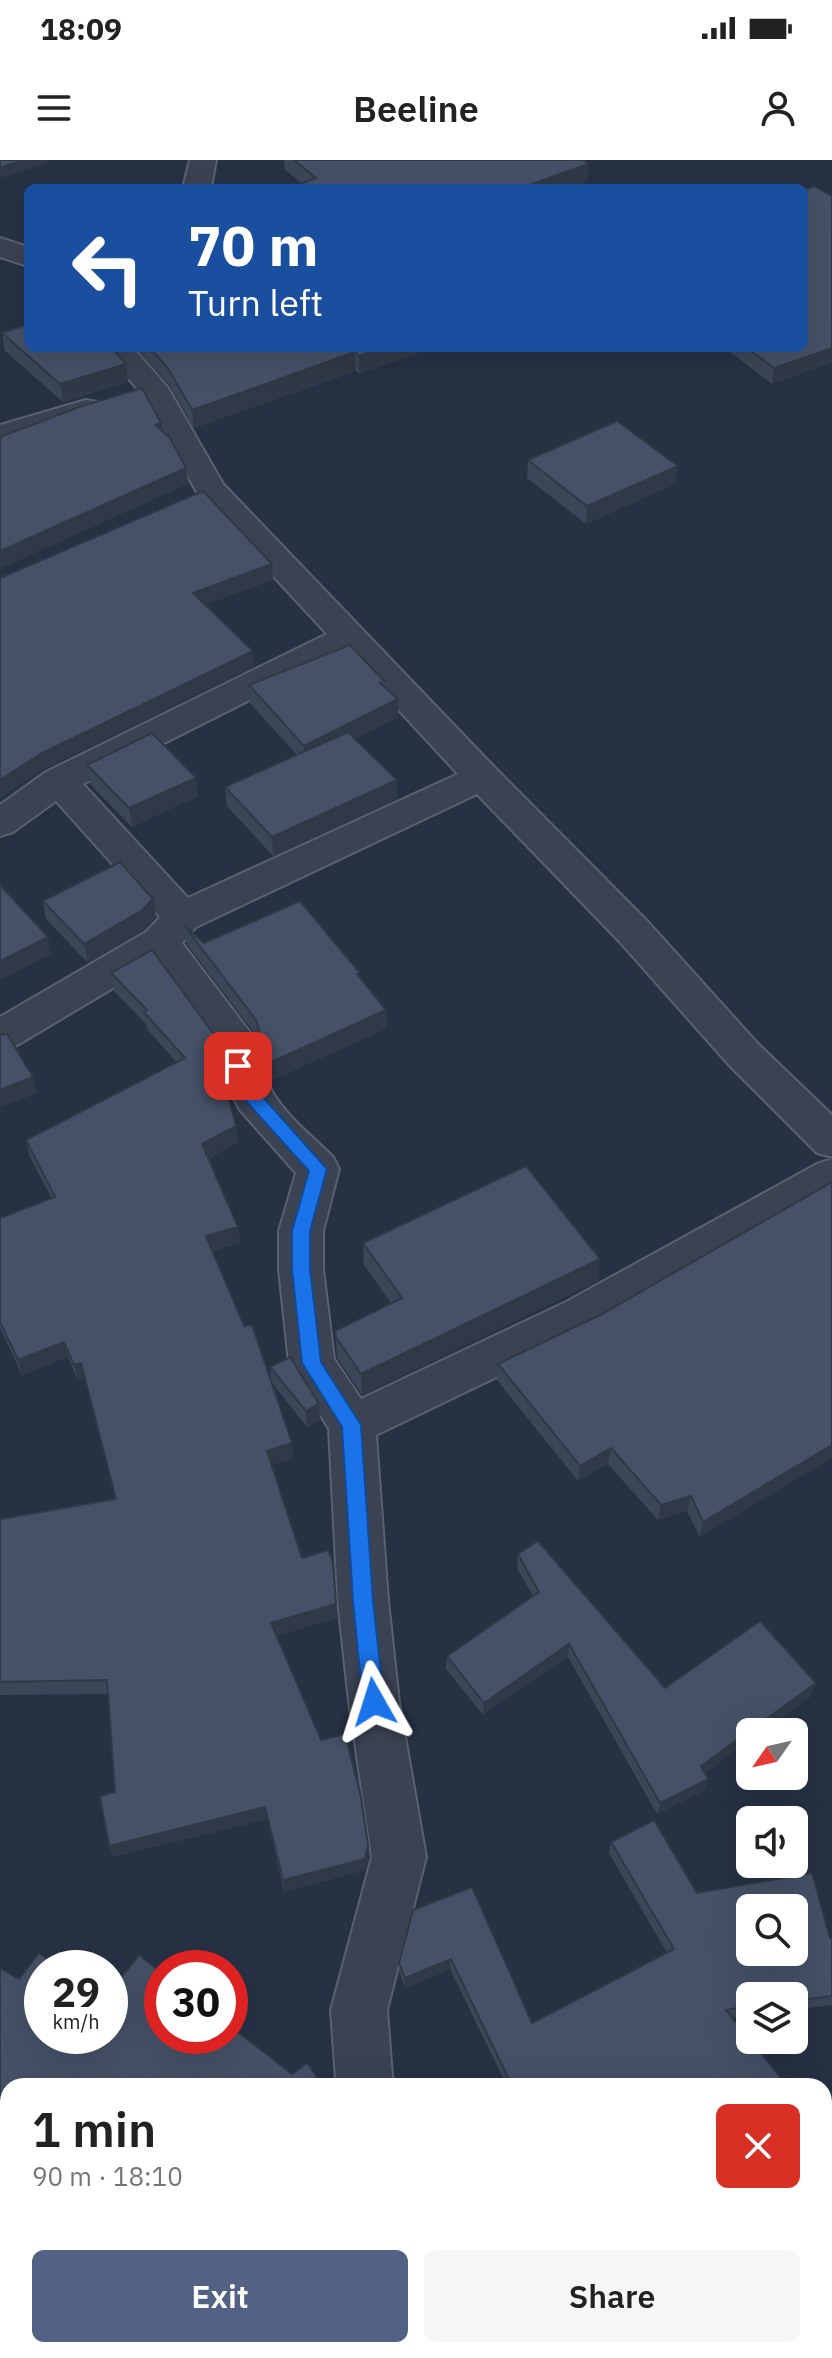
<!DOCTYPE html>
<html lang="en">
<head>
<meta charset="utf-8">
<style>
  body { margin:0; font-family:"IBM Plex Sans",sans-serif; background:#f6f6f6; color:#222; height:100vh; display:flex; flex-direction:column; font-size:30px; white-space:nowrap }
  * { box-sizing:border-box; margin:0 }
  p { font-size:26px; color:#767676 }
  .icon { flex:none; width:44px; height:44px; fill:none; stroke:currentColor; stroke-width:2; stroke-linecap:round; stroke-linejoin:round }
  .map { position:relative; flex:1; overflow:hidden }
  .details { position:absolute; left:0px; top:1918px; width:832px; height:280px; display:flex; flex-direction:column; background:#fff; border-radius:24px 24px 0 0; box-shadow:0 8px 32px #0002 }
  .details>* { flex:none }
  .hud { position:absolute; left:24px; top:24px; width:784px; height:168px; border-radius:12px; box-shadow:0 8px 32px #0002; background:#1a4fa0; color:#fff; overflow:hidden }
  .needle { width:52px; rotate:236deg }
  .controls { position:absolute; left:736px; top:1558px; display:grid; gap:16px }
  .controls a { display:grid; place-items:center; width:72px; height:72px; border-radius:12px; background:#fff; box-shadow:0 8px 32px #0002; font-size:40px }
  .speed { position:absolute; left:24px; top:1790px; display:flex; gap:16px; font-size:40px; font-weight:700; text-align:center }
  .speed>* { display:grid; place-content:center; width:104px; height:104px; border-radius:50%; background:#fff; box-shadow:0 8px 32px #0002; line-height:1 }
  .speed small { font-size:20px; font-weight:400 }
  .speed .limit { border:12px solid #d22; background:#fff; color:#111 }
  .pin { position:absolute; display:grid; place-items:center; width:68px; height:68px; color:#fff; margin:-34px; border-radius:16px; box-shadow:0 4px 12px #0006 }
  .me { position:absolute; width:88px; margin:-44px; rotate:354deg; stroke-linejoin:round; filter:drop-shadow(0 0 6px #0008) }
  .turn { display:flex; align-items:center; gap:28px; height:168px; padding:0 32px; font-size:36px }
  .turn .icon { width:104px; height:104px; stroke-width:2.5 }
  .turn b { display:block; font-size:56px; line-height:68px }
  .round { display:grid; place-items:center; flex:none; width:84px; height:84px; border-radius:12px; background:#f6f6f6 }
  .overview { display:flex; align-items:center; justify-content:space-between; height:136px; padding:0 32px }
  h1 { font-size:48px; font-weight:600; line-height:60px }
  .cta { display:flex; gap:16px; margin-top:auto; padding:16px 32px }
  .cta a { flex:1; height:92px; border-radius:12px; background:#536284; color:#fff; font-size:32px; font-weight:600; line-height:92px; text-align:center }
  .cta a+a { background:#f6f6f6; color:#222 }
  .status { display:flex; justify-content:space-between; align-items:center; height:56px; padding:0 40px; background:#fff; direction:ltr }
  .status svg { height:22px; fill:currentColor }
  header { display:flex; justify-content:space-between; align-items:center; height:104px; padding:0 32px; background:#fff; font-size:36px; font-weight:600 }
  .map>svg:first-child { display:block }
</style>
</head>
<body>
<div class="status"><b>18:09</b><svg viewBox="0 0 49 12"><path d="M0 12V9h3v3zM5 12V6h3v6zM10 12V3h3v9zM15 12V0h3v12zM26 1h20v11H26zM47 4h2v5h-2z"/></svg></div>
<header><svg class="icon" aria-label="menu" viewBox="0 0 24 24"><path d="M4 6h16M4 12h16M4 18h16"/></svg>Beeline<svg class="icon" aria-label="person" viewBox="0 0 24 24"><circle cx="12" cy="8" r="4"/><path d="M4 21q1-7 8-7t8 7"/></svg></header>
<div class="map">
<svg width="832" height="2198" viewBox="0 0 832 2198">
  <rect width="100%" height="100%" fill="#263144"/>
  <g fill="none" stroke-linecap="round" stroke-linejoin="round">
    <g stroke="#596171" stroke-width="4">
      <path id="minor" d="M 190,0 L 216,0 L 211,28 L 183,28 Z
        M 0,78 L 28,87 L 28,106 L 0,97 Z
        M 102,188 L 133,188 L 168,228 L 223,324 L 495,608 L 648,762 L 758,884 L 832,955 L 832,997 L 817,993 L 730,906 L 620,782 L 477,634 L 196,767 L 182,783 L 255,879 C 263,893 260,907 267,921 C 279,951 311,975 333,997 L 339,1009 L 323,1071 L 323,1109 L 334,1199 L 361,1239 L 566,1142 L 817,1004 L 832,999 L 832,1036 L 598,1168 L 376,1275 L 388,1441 L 399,1542 L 426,1697 L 387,1850 L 392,1916 L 396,1926 L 339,1926 L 336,1919 L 331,1850 L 372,1697 L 349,1542 L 338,1441 L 329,1269 L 289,1203 L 279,1109 L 279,1071 L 296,1013 L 240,950 L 226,923 L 221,893 L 155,803 L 14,887 L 0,891 L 0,857 L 146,772 L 160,757 L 56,641 L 13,672 L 0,676 L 0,645 L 46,612 L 327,474 L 199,336 L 140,232 ZM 345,492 L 458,614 L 188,738 L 83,624 Z
        M 86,240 L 97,242 L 101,249 L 97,256 L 0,284 L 0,265 Z
        M 824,2112 L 832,2112 L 832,2172 L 824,2172 Z
        M 545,2190 L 609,2190 L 606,2198 L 541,2198 Z"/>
    </g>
    <use href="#minor" fill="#3b4353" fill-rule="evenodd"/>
  </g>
  <path fill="#3b4658" d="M 284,0 L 583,0 L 588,4 L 587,21 L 569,28 L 290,28 L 302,24 L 285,10 Z
    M 2,173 L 126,204 L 128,222 L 63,242 L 5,191 Z
    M 136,188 L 432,188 L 359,214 L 356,211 L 194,268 L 170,226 Z
    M 725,188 L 804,188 L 772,224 Z
    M 528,300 L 675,324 L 586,364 L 527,318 Z
    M 384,521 L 384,527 L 398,539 L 398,557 L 355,579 L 397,620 L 397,639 L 273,696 L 227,646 L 225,627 L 297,595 L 250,543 L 249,525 Z
    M 87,605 L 198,636 L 132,667 L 90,624 Z
    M 43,741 L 156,757 L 144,770 L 88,803 L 46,759 Z
    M 184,765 L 204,783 L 386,850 L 387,868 L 270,921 L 258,878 L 186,783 Z
    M 111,813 L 216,877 L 220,905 L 238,982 L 209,998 L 238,1067 L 240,1083 L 212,1091 L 292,1283 L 293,1298 L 272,1305 L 302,1398 L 337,1458 L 276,1476 L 321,1580 L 368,1685 L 369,1697 L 365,1710 L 284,1732 L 267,1659 L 113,1697 L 115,1632 L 108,1534 L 0,1535 L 0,1359 L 116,1339 L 85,1218 L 78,1221 L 68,1197 L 22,1215 L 0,1168 L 0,1058 L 52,1039 L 30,997 L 26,980 L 177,903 L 147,869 L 146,864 L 114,831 Z
    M 832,1022 L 700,1377 L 687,1351 L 658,1360 L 608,1304 L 578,1321 L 497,1220 L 498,1204 L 602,1154 Z
    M 363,1083 L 598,1121 L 362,1235 L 337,1198 L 335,1171 L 391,1143 L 364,1105 Z
    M 270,1207 L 319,1244 L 320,1260 L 307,1267 L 272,1223 Z
    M 518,1394 L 665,1528 L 811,1536 L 761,1572 L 750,1572 L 750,1580 L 705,1613 L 705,1630 L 657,1654 L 568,1497 L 483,1555 L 446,1509 L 447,1496 L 533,1436 L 517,1408 Z
    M 611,1682 L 697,1733 L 832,1778 L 832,1845 L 794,1850 L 794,1836 L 750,1836 L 750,1855 L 732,1858 L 781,1918 L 777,1926 L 507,1926 L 450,1809 L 405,1828 L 400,1813 L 399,1803 L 413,1750 L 532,1863 L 667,1793 L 609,1693 Z"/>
  <path fill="#303947" d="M 25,0 L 47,0 L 47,4 L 0,18 L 0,7 Z
    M 588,4 L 587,21 L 569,28 L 521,28 Z
    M 381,188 L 432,188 L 359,214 L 359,196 Z
    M 832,188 L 832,203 L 772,224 L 774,208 Z
    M 355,192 L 356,211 L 194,268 L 192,250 Z
    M 126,204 L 128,222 L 63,242 L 60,224 Z
    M 161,263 L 163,279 L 155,265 Z
    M 678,306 L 675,324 L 586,364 L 587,346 Z
    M 186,308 L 188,324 L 0,409 L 0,391 Z
    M 272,404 L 273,420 L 195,449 L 193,433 Z
    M 253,491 L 254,507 L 45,609 L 0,638 L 0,620 L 42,593 Z
    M 398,539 L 398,557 L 305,604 L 304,586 Z
    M 196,618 L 198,636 L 132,667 L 129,648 Z
    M 397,620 L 397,639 L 273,696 L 272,677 Z
    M 153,739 L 156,757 L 144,770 L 88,803 L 84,784 Z
    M 48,777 L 51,794 L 0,820 L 0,801 Z
    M 386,850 L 387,868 L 270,921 L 269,903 Z
    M 33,917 L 37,933 L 0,948 L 0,930 Z
    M 236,966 L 238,982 L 204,1000 L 202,984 Z
    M 238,1067 L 240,1083 L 208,1092 L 206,1076 Z
    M 600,1099 L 598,1121 L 362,1235 L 361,1214 Z
    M 64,1182 L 68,1197 L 22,1215 L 18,1200 Z
    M 81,1203 L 85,1218 L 78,1221 L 74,1205 Z
    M 319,1244 L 320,1260 L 307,1267 L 306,1251 Z
    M 292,1283 L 293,1298 L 269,1306 L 267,1291 Z
    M 832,1285 L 832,1298 L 700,1377 L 703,1362 Z
    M 611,1288 L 608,1304 L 578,1321 L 580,1306 Z
    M 691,1336 L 687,1351 L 658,1360 L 661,1345 Z
    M 336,1444 L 337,1458 L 273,1477 L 271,1463 Z
    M 569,1484 L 568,1497 L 483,1555 L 484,1543 Z
    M 816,1523 L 811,1536 L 761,1572 L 750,1572 L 750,1580 L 698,1618 L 701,1606 Z
    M 708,1619 L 705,1630 L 657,1654 L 660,1643 Z
    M 265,1647 L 267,1659 L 113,1697 L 109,1686 Z
    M 368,1685 L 369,1697 L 365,1710 L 284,1732 L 283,1720 Z
    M 451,1799 L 450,1809 L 405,1828 L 405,1818 Z"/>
  <path fill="#455166" stroke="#303947" stroke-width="2" fill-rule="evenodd" d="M 0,0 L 25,0 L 0,7 Z
    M 294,0 L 583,0 L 588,4 L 521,28 L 290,28 L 316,18 Z
    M 814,26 L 832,36 L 832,188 L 774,208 L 747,188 L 804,188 L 804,30 Z
    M 28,164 L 28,188 L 112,188 L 126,204 L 60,224 L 2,173 Z
    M 150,188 L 381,188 L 359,196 L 355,192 L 192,250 L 168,208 Z
    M 142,228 L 161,263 L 155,265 L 170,278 L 186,308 L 0,391 L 0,277 L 82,246 Z
    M 617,261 L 678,306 L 587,346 L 528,300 Z
    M 203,331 L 272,404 L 193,433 L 253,491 L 42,593 L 0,620 L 0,418 Z
    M 350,485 L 384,521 L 380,523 L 398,539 L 304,586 L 249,525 Z
    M 348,572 L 397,620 L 272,677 L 225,627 Z
    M 152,573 L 196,618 L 129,648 L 87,605 Z
    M 120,702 L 153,739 L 141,751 L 84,784 L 43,741 Z
    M 0,725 L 48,777 L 0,801 Z
    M 300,741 L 360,813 L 357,814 L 386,850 L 269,903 L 256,860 L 184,765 L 204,783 Z
    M 152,790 L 216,877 L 218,889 L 214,883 L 236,966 L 202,984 L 238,1067 L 206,1076 L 244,1166 L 252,1165 L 292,1283 L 267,1291 L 302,1398 L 328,1390 L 333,1403 L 336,1444 L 271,1463 L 321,1580 L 345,1574 L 361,1637 L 368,1685 L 365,1699 L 283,1720 L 265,1647 L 109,1686 L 100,1636 L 115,1632 L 107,1520 L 0,1522 L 0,1359 L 116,1339 L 81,1203 L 74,1205 L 64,1182 L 18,1200 L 0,1162 L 0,1058 L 55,1037 L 26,980 L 185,898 L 144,852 L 147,850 L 111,813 Z
    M 7,874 L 33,917 L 0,930 L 0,875 Z
    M 526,1006 L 600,1099 L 361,1214 L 336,1177 L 335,1171 L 402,1138 L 363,1083 Z
    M 832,1022 L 832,1285 L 703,1362 L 691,1336 L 661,1345 L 611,1288 L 580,1306 L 498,1204 L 602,1154 Z
    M 290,1197 L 319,1244 L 306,1251 L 270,1207 Z
    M 538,1381 L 665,1528 L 760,1461 L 816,1523 L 701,1606 L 708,1619 L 660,1643 L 569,1484 L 484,1543 L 447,1496 L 539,1432 L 518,1394 Z
    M 654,1660 L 697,1733 L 812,1713 L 830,1778 L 832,1778 L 832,1836 L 794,1841 L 794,1836 L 750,1836 L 750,1846 L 726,1850 L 781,1918 L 775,1923 L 777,1926 L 512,1926 L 451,1799 L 405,1818 L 399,1803 L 413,1750 L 472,1727 L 532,1863 L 674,1789 L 611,1682 ZM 750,1748 L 794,1748 L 794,1792 L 750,1792 Z
    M 39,1793 L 60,1808 L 42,1808 L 42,1876 L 110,1876 L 110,1831 L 139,1795 L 162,1813 L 162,1876 L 230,1876 L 230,1866 L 292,1914 L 307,1903 L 323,1926 L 8,1926 L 8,2190 L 0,2182 L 0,1808 L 19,1819 Z
    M 8,2190 L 92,2190 L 100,2198 L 16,2198 Z
    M 277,2190 L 542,2190 L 541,2195 L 557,2195 L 553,2198 L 282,2198 Z
    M 612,2190 L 682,2190 L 687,2198 L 561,2198 L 560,2195 L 609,2195 Z"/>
  <path fill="#1a73e8" stroke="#114b97" stroke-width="2" d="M 238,899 L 244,901 L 259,933 L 327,1009 L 310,1071 L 310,1109 L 321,1202 L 361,1265 L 373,1441 L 384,1542 L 381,1549 L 374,1552 L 366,1549 L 363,1542 L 353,1441 L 342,1267 L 302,1203 L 292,1109 L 292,1071 L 309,1011 L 246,941 L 230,906 Z"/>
</svg>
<div class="controls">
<a><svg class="needle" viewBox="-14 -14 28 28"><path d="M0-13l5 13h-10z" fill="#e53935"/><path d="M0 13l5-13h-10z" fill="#767676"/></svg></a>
<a><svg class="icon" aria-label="sound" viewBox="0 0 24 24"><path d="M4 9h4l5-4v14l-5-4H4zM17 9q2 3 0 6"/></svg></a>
<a><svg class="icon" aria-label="search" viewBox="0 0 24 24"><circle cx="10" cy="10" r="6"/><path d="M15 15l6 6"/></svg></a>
<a><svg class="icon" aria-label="layers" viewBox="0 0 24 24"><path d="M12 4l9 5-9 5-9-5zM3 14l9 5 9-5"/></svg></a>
</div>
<div class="speed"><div>29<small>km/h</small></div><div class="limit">30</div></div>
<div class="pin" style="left:238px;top:906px;background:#d93025"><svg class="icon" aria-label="arrive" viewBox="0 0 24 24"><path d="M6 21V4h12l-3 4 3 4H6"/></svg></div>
<svg class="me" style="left:374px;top:1542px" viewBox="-20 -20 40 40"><path d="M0-17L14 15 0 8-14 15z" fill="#1a73e8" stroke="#fff" stroke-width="4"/></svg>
<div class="hud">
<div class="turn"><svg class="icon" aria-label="left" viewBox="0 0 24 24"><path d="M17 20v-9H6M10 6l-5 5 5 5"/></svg><div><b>70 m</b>Turn left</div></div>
</div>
<section class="details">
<div class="overview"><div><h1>1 min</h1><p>90 m · 18:10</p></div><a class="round" style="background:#d93025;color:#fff"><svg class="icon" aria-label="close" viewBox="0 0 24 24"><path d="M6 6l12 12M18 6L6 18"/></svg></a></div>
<div class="cta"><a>Exit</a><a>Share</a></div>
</section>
</div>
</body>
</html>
